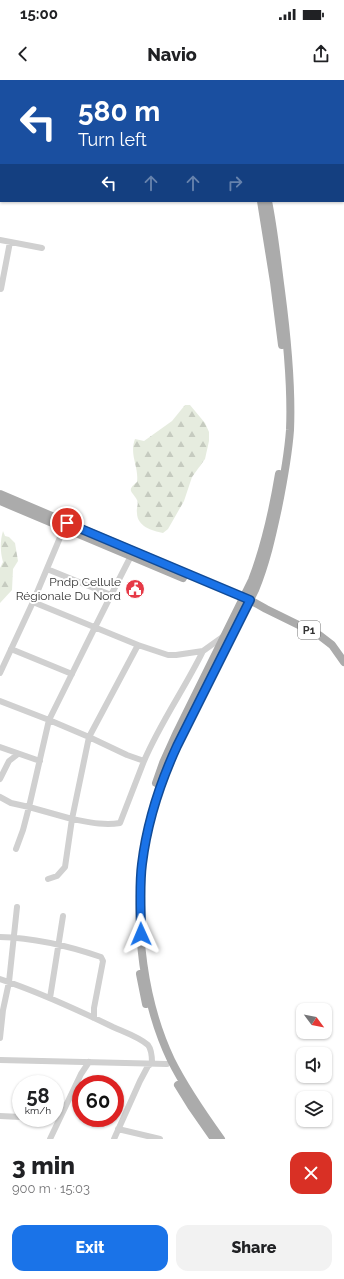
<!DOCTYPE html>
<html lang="en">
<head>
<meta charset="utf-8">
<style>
  body { margin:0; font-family:Raleway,sans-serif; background:#f2f2f2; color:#202124; height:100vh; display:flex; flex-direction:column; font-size:15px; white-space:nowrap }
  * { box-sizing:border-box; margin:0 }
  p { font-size:13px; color:#757577 }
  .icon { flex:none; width:22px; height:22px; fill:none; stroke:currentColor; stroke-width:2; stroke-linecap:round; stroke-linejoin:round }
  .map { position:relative; height:1059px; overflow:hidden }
  .panel { display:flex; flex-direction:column; background:#fff; flex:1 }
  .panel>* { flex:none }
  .hud { position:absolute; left:0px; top:0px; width:344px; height:122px; box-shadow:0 1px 3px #0004; background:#1a4fa0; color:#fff; overflow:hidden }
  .needle { width:26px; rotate:122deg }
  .fabs { position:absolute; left:296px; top:923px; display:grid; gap:8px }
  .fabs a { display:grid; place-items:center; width:36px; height:36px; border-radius:8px; background:#fff; box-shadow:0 1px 3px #0004; font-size:20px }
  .speed { position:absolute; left:12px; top:995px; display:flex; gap:8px; font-size:20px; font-weight:700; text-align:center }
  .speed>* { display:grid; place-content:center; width:52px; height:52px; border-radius:50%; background:#fff; box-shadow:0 1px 3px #0004; line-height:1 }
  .speed small { font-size:10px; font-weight:400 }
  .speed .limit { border:6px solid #d22; background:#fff; color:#111 }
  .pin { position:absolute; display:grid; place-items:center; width:34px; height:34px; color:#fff; margin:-17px; border:2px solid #fff; border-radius:50%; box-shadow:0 1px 4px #0007 }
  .me { position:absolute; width:44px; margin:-22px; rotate:359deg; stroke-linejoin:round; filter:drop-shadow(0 0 3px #0008) }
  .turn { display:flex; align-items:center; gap:14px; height:84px; padding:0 12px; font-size:18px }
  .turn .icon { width:52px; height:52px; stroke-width:2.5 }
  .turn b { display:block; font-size:28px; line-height:34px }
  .lanes { display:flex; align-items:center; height:38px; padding:0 12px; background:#0003; justify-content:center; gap:20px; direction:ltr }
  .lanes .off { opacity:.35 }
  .round { display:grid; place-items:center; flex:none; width:42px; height:42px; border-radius:12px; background:#f2f2f2 }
  .head { display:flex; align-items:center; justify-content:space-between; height:68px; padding:0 12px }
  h1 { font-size:24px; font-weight:800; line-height:30px }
  .action { display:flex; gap:8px; margin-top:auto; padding:8px 12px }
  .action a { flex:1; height:46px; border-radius:12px; background:#1a73e8; color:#fff; font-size:16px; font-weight:800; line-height:46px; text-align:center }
  .action a+a { background:#f2f2f2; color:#202124 }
  .status { display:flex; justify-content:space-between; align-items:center; height:28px; padding:0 20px; background:#fff; direction:ltr }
  .status svg { height:11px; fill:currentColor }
  header { display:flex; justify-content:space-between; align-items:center; height:52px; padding:0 12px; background:#fff; font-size:18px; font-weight:800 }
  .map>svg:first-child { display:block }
</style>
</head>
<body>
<div class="status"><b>15:00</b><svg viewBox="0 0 49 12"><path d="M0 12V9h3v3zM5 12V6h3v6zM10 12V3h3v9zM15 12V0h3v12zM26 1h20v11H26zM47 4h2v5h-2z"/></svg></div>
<header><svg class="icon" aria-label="back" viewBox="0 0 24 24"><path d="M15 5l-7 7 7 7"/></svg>Navio<svg class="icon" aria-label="share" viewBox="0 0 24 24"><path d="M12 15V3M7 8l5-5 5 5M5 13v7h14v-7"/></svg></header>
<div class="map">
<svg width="344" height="1059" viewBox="0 0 344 1059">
  <defs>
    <pattern id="forest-firs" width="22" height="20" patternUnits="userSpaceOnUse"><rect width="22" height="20" fill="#e6ecdf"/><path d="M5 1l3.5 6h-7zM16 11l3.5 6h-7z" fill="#c6cbc0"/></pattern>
  </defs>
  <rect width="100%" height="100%" fill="#fff"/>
  <path fill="url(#forest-firs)" d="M 185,325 L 190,325 L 205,343 L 209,352 L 209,361 L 205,379 L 192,397 L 184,421 L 168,449 L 163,453 C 152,451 137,446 137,433 C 136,428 139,424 137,420 C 132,411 126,411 137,402 C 139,386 129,375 135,359 L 144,361 L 172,341 Z
    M 3,451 L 5,456 L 9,457 L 15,463 L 18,481 L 13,489 L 12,510 L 0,523 L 0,488 L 3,482 C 0,471 0,461 3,451 Z"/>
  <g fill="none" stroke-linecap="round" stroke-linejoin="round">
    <path stroke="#d0d0d0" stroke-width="6" d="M 11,0 L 13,1
      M 71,1 L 74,0
      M 0,30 L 1,30
      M 0,61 L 1,61
      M 0,110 L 1,110
      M 0,160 L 42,168
      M 1,209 L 10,162
      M 47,489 L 111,515
      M 33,522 L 138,565 L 89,657 L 49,640 C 76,586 103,530 131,476
      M 138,565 L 168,575 L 176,575 L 203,571 L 224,556
      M 11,569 L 72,594
      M 0,593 L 33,522 L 64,448
      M 0,621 L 49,640 L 29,727 L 72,739 L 89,657 L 127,675 L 144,681 C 160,643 185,608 203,571
      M 0,667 L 40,681
      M 0,699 L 9,681 L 18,674
      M 0,717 L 11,723 L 29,727 L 23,750 L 16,769
      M 48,799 L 57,796 L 65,787 L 72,739 C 88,742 104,746 120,743 L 144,681
      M 0,857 C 34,858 69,866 101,877 L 103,881 L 94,928 L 94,938
      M 0,899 C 39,912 76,929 113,947 C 124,952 139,957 148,965 C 152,970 152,977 152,983 L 148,986 L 140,1001 L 114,1059
      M 50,918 L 63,836
      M 0,958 L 3,930 L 9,902 L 17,827
      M 0,980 L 167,984
      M 0,1036 L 21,1037
      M 118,1049 L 160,1059
      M 50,1059 L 81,994 L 89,982"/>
    <path stroke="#ababab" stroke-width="8" d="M 244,0 L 244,1
      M 251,0 L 251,1
      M 261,121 L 274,202 L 282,265
      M 0,414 L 250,520 L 266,529 L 319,555 L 332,565 L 344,582
      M 0,421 L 183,498
      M 156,703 L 163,683 L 177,652 L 252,500 C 265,466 273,430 279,394
      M 140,894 L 146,924
      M 178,1005 L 191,1026 L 214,1059
      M 221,1059 C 203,1034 185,1008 171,980 C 143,921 135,849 142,785 C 146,745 160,702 177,666 L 255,510 C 266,483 272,456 278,428 C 283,403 288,377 290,350 C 292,304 287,257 281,211 C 277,181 274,151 268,121"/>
  </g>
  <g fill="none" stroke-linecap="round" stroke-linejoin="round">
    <g stroke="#114b97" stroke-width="10">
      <path id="route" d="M 67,443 L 250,520 L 177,666 C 160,703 147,743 142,784 C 139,807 141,831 141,854"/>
    </g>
    <use href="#route" stroke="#1a73e8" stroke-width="7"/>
  </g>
  <defs>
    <g id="civic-disc" transform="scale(1)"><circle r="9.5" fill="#e63946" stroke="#fff"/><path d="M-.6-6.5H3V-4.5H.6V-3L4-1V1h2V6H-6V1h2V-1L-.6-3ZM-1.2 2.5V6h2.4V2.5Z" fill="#fff"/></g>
  </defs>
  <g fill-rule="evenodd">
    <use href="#civic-disc" x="135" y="509"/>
  </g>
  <g text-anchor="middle" stroke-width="4" stroke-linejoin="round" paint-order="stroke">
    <rect fill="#fff" stroke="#707070" stroke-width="1" x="298" y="541" width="22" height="18" rx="3"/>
    <g font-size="11" font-weight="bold" fill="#333">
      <text x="309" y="554">P1</text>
    </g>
    <g font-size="12" fill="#333" stroke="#fff" text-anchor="end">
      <text x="121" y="506">Pndp Cellule<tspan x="121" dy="14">Régionale Du Nord</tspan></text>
    </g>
  </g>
</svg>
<div class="fabs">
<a><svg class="needle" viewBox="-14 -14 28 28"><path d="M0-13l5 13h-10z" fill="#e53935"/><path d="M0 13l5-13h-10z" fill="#757577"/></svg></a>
<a><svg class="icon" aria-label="sound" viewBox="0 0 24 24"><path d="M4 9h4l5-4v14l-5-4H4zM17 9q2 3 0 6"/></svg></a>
<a><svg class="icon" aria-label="layers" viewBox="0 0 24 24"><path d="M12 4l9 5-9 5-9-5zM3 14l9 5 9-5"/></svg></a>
</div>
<div class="speed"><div>58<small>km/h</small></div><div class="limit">60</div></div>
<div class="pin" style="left:67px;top:443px;background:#d93025"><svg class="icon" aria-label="arrive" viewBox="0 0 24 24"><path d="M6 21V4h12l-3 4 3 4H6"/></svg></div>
<svg class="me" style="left:141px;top:854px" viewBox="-20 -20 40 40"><path d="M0-17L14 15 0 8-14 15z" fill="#1a73e8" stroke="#fff" stroke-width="4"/></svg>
<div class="hud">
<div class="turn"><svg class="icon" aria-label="left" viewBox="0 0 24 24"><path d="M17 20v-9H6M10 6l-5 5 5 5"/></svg><div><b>580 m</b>Turn left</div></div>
<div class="lanes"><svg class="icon" aria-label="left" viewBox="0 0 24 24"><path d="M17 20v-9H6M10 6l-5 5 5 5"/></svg><svg class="icon off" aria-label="ahead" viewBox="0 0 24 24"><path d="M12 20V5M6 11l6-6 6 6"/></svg><svg class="icon off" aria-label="ahead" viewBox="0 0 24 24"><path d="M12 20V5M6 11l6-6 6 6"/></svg><svg class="icon off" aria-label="right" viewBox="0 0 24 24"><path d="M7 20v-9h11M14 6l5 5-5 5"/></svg></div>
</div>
</div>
<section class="panel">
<div class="head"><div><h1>3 min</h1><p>900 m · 15:03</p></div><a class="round" style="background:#d93025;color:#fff"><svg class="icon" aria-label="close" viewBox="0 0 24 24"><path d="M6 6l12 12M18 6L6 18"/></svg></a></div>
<div class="action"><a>Exit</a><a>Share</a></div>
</section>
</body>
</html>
